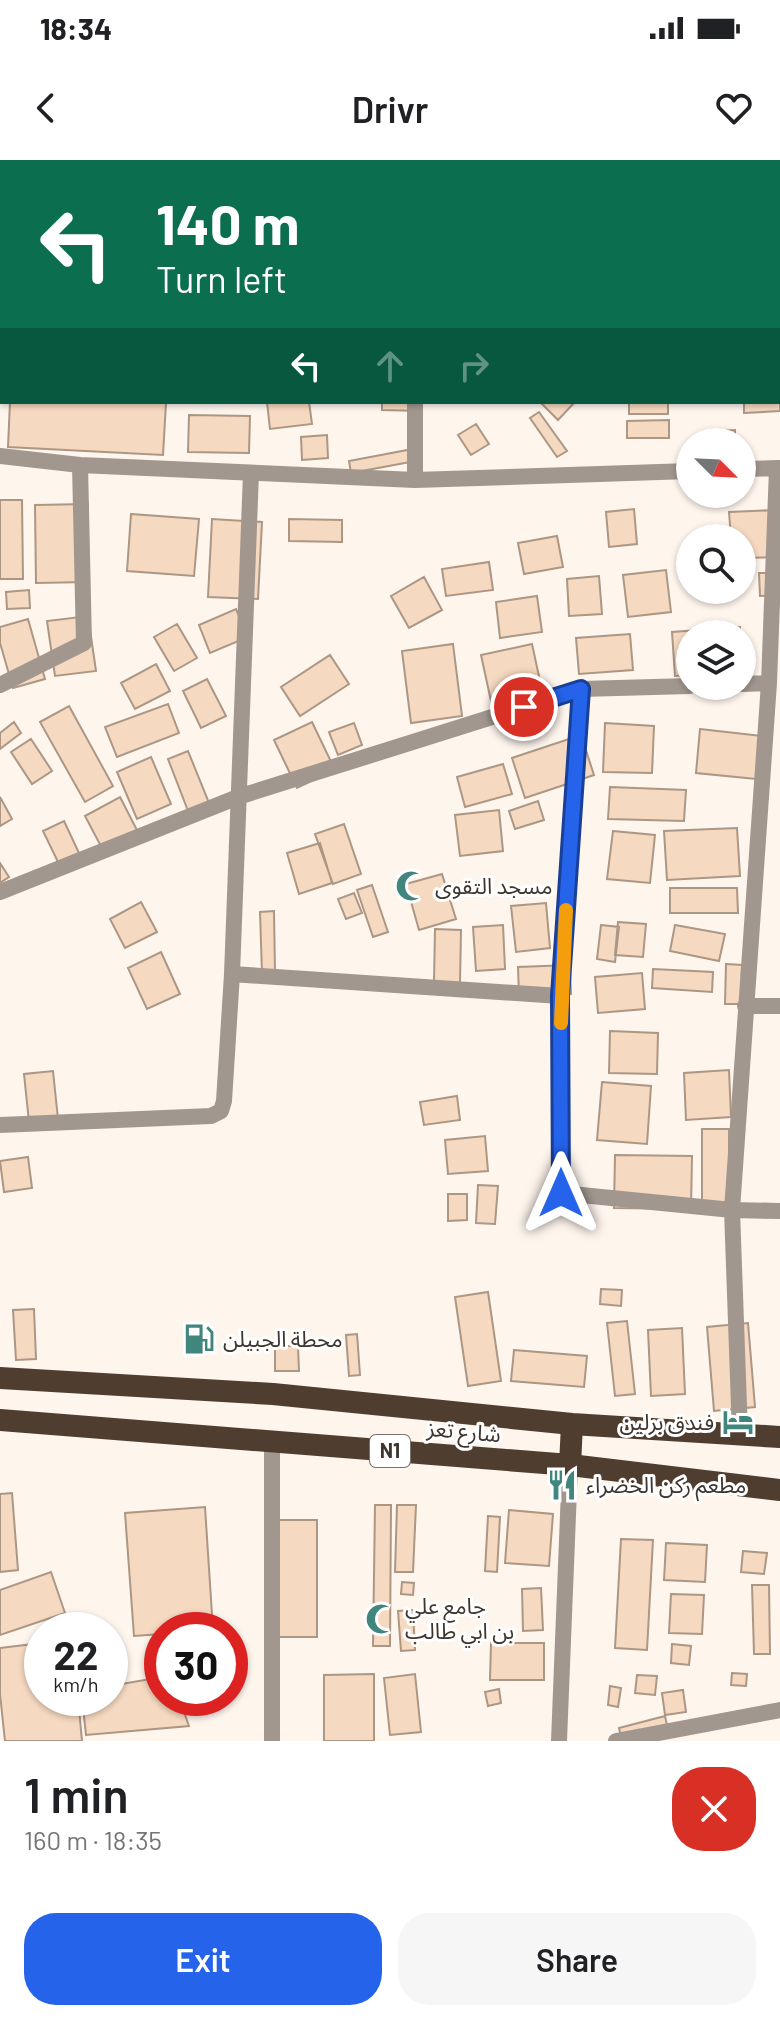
<!DOCTYPE html>
<html lang="en">
<head>
<meta charset="utf-8">
<style>
  body { margin:0; font-family:Barlow,"Noto Sans Arabic",sans-serif; background:#f6f6f6; color:#202124; height:100vh; display:flex; flex-direction:column; font-size:30px; white-space:nowrap }
  * { box-sizing:border-box; margin:0 }
  p { font-size:26px; color:#757577 }
  .icon { flex:none; width:44px; height:44px; fill:none; stroke:currentColor; stroke-width:2; stroke-linecap:round; stroke-linejoin:round }
  .map { position:relative; height:1581px; overflow:hidden }
  .side { display:flex; flex-direction:column; background:#fff; flex:1 }
  .side>* { flex:none }
  .guide { position:absolute; left:0px; top:0px; width:780px; height:244px; box-shadow:0 2px 6px #0004; background:#0b6e4f; color:#fff; overflow:hidden }
  .needle { width:52px; rotate:114deg }
  .buttons { position:absolute; left:676px; top:268px; display:grid; gap:16px }
  .buttons a { display:grid; place-items:center; width:80px; height:80px; border-radius:50%; background:#fff; box-shadow:0 2px 6px #0004; font-size:40px }
  .speed { position:absolute; left:24px; top:1452px; display:flex; gap:16px; font-size:40px; font-weight:700; text-align:center }
  .speed>* { display:grid; place-content:center; width:104px; height:104px; border-radius:50%; background:#fff; box-shadow:0 2px 6px #0004; line-height:1 }
  .speed small { font-size:20px; font-weight:400 }
  .speed .limit { border:12px solid #d22; background:#fff; color:#111 }
  .pin { position:absolute; display:grid; place-items:center; width:68px; height:68px; color:#fff; margin:-34px; border:4px solid #fff; border-radius:50%; box-shadow:0 2px 8px #0007 }
  .me { position:absolute; width:88px; margin:-44px; rotate:0deg; stroke-linejoin:round; filter:drop-shadow(0 0 6px #0008) }
  .turn { display:flex; align-items:center; gap:28px; height:168px; padding:0 24px; font-size:36px }
  .turn .icon { width:104px; height:104px; stroke-width:2.5 }
  .turn b { display:block; font-size:56px; line-height:68px }
  .lanes { display:flex; align-items:center; height:76px; padding:0 24px; background:#0003; justify-content:center; gap:40px; direction:ltr }
  .lanes .off { opacity:.35 }
  .round { display:grid; place-items:center; flex:none; width:84px; height:84px; border-radius:32px; background:#f6f6f6 }
  .overview { display:flex; align-items:center; justify-content:space-between; height:136px; padding:0 24px }
  h1 { font-size:48px; font-weight:600; line-height:60px }
  .cta { display:flex; gap:16px; margin-top:auto; padding:16px 24px }
  .cta a { flex:1; height:92px; border-radius:32px; background:#2563eb; color:#fff; font-size:32px; font-weight:600; line-height:92px; text-align:center }
  .cta a+a { background:#f6f6f6; color:#202124 }
  .status { display:flex; justify-content:space-between; align-items:center; height:56px; padding:0 40px; background:#fff; direction:ltr }
  .status svg { height:22px; fill:currentColor }
  header { display:flex; justify-content:space-between; align-items:center; height:104px; padding:0 24px; background:#fff; font-size:36px; font-weight:600 }
  .map>svg:first-child { display:block }
</style>
</head>
<body>
<div class="status"><b>18:34</b><svg viewBox="0 0 49 12"><path d="M0 12V9h3v3zM5 12V6h3v6zM10 12V3h3v9zM15 12V0h3v12zM26 1h20v11H26zM47 4h2v5h-2z"/></svg></div>
<header><svg class="icon" aria-label="back" viewBox="0 0 24 24"><path d="M15 5l-7 7 7 7"/></svg>Drivr<svg class="icon" aria-label="heart" viewBox="0 0 24 24"><path d="M12 20l-8-8c-3-5 5-10 8-4 3-6 11-1 8 4z"/></svg></header>
<div class="map">
<svg width="780" height="1581" viewBox="0 0 780 1581">
  <rect width="100%" height="100%" fill="#fef5ed"/>
  <path fill="#fbe8d9" d="M 0,0 L 227,0 L 2,2 L 2,204 Z"/>
  <path fill="#f6d9c1" stroke="#ac9684" stroke-width="2" d="M 583,0 L 628,0 L 583,2 Z
    M 780,217 L 780,251 L 744,253 L 744,242 L 778,242 Z
    M 10,242 L 166,243 L 163,295 L 8,287 Z
    M 267,242 L 309,242 L 312,264 L 270,269 Z
    M 382,242 L 422,242 L 422,251 L 382,250 Z
    M 540,242 L 575,242 L 558,260 Z
    M 629,242 L 668,242 L 668,254 L 629,254 Z
    M 539,252 L 567,291 L 557,297 L 530,258 Z
    M 189,255 L 250,256 L 249,293 L 188,292 Z
    M 669,260 L 669,278 L 627,278 L 627,261 Z
    M 476,264 L 489,284 L 471,295 L 458,275 Z
    M 735,270 L 735,282 L 705,282 L 705,272 Z
    M 327,275 L 328,298 L 302,300 L 301,277 Z
    M 418,288 L 421,300 L 351,313 L 349,301 Z
    M 0,340 L 22,340 L 23,419 L 0,419 Z
    M 88,344 L 88,422 L 36,423 L 35,345 Z
    M 634,349 L 637,384 L 609,387 L 606,352 Z
    M 777,350 L 779,397 L 742,398 L 742,378 L 731,378 L 729,352 Z
    M 131,354 L 199,359 L 194,416 L 127,411 Z
    M 212,359 L 262,362 L 258,439 L 208,437 Z
    M 289,359 L 342,360 L 342,382 L 289,381 Z
    M 557,376 L 563,407 L 524,414 L 518,383 Z
    M 489,402 L 493,430 L 446,436 L 442,409 Z
    M 666,410 L 671,452 L 628,457 L 623,415 Z
    M 759,413 L 780,413 L 780,435 L 760,436 Z
    M 599,416 L 602,454 L 569,456 L 567,419 Z
    M 424,417 L 442,450 L 409,468 L 391,436 Z
    M 29,430 L 30,448 L 7,449 L 6,432 Z
    M 537,436 L 542,472 L 500,478 L 496,442 Z
    M 236,449 L 248,477 L 210,493 L 199,465 Z
    M 88,456 L 96,511 L 55,516 L 47,461 Z
    M 28,459 L 45,519 L 13,528 L 0,483 L 0,467 Z
    M 177,464 L 197,498 L 174,511 L 154,477 Z
    M 740,467 L 740,474 L 690,474 L 690,515 L 675,516 L 672,472 Z
    M 630,474 L 633,510 L 579,514 L 576,478 Z
    M 453,484 L 462,556 L 411,563 L 402,491 Z
    M 532,484 L 545,544 L 494,555 L 481,495 Z
    M 330,495 L 349,524 L 300,556 L 281,527 Z
    M 156,504 L 170,531 L 135,549 L 121,523 Z
    M 207,519 L 226,556 L 201,568 L 183,531 Z
    M 168,544 L 179,573 L 117,597 L 105,567 Z
    M 69,546 L 113,626 L 85,642 L 40,562 Z
    M 14,562 L 21,573 L 0,589 L 0,573 Z
    M 312,562 L 335,610 L 297,628 L 274,580 Z
    M 354,563 L 362,585 L 338,595 L 329,572 Z
    M 605,563 L 654,566 L 652,613 L 603,612 Z
    M 700,569 L 771,577 L 766,620 L 696,613 Z
    M 581,575 L 594,615 L 525,638 L 512,598 Z
    M 31,579 L 52,611 L 32,624 L 11,592 Z
    M 188,591 L 211,648 L 190,656 L 168,599 Z
    M 151,597 L 171,644 L 137,659 L 117,612 Z
    M 503,604 L 512,634 L 465,647 L 457,617 Z
    M 610,627 L 686,630 L 684,661 L 608,659 Z
    M 0,637 L 12,659 L 0,666 Z
    M 120,637 L 139,674 L 104,692 L 85,656 Z
    M 538,641 L 544,660 L 515,669 L 509,651 Z
    M 499,650 L 503,691 L 460,696 L 455,655 Z
    M 64,661 L 79,693 L 58,702 L 43,671 Z
    M 344,664 L 361,714 L 333,724 L 315,674 Z
    M 737,668 L 740,716 L 667,720 L 664,671 Z
    M 613,671 L 655,675 L 650,723 L 607,719 Z
    M 320,683 L 332,723 L 299,734 L 287,693 Z
    M 0,703 L 9,717 L 0,723 Z
    M 442,714 L 456,759 L 419,770 L 406,724 Z
    M 372,725 L 388,772 L 373,777 L 357,730 Z
    M 670,728 L 737,728 L 738,753 L 670,753 Z
    M 354,733 L 362,753 L 346,759 L 338,739 Z
    M 141,742 L 157,772 L 125,788 L 110,759 Z
    M 546,743 L 550,788 L 516,792 L 511,746 Z
    M 274,751 L 275,813 L 262,814 L 260,752 Z
    M 618,762 L 646,764 L 643,797 L 615,795 Z
    M 503,765 L 505,809 L 476,811 L 473,767 Z
    M 601,765 L 619,767 L 615,802 L 597,799 Z
    M 675,765 L 725,774 L 719,801 L 670,791 Z
    M 435,769 L 461,770 L 460,823 L 434,822 Z
    M 161,792 L 180,834 L 147,849 L 128,808 Z
    M 726,804 L 742,805 L 741,844 L 725,844 Z
    M 570,805 L 571,834 L 519,836 L 518,807 Z
    M 653,809 L 713,812 L 712,832 L 652,828 Z
    M 642,813 L 645,849 L 598,853 L 595,817 Z
    M 610,871 L 658,873 L 657,914 L 609,913 Z
    M 729,910 L 731,957 L 686,960 L 684,913 Z
    M 53,911 L 58,959 L 29,962 L 24,914 Z
    M 602,922 L 651,926 L 647,984 L 597,980 Z
    M 457,936 L 460,960 L 424,965 L 420,942 Z
    M 702,969 L 729,969 L 729,1042 L 702,1042 Z
    M 485,976 L 488,1011 L 448,1014 L 445,980 Z
    M 615,995 L 692,996 L 691,1049 L 614,1048 Z
    M 28,997 L 32,1028 L 4,1032 L 0,1001 Z
    M 478,1025 L 498,1026 L 495,1064 L 476,1063 Z
    M 448,1034 L 467,1034 L 467,1060 L 448,1061 Z
    M 601,1129 L 622,1130 L 621,1146 L 600,1144 Z
    M 488,1132 L 501,1221 L 468,1226 L 455,1137 Z
    M 34,1149 L 36,1199 L 16,1200 L 13,1150 Z
    M 627,1161 L 635,1234 L 615,1236 L 607,1163 Z
    M 748,1163 L 755,1247 L 714,1251 L 707,1167 Z
    M 682,1168 L 685,1234 L 651,1236 L 648,1170 Z
    M 357,1174 L 360,1215 L 349,1216 L 346,1175 Z
    M 275,1186 L 298,1186 L 299,1211 L 275,1211 Z
    M 514,1190 L 587,1196 L 584,1227 L 511,1221 Z
    M 12,1333 L 18,1410 L 0,1412 L 0,1334 Z
    M 375,1345 L 391,1345 L 390,1486 L 373,1486 Z
    M 397,1345 L 416,1345 L 413,1412 L 395,1412 Z
    M 205,1347 L 213,1470 L 162,1470 L 162,1474 L 134,1476 L 125,1353 Z
    M 509,1350 L 553,1354 L 549,1406 L 505,1403 Z
    M 488,1356 L 500,1357 L 497,1412 L 485,1411 Z
    M 267,1360 L 317,1360 L 317,1477 L 267,1477 Z
    M 621,1379 L 653,1380 L 647,1490 L 615,1488 Z
    M 666,1383 L 707,1385 L 705,1422 L 664,1420 Z
    M 743,1391 L 767,1393 L 764,1414 L 741,1412 Z
    M 51,1412 L 65,1453 L 0,1475 L 0,1430 Z
    M 402,1422 L 414,1423 L 413,1435 L 401,1434 Z
    M 752,1425 L 769,1425 L 770,1494 L 754,1494 Z
    M 541,1428 L 543,1470 L 523,1471 L 522,1429 Z
    M 671,1434 L 704,1435 L 702,1474 L 669,1473 Z
    M 413,1450 L 415,1490 L 401,1491 L 398,1451 Z
    M 42,1483 L 42,1538 L 78,1538 L 82,1581 L 5,1581 L 0,1534 L 0,1488 Z
    M 491,1483 L 544,1483 L 544,1520 L 490,1520 Z
    M 672,1484 L 691,1486 L 689,1505 L 671,1503 Z
    M 732,1513 L 747,1514 L 746,1526 L 731,1525 Z
    M 374,1514 L 374,1581 L 324,1581 L 324,1515 Z
    M 415,1514 L 421,1572 L 390,1575 L 384,1518 Z
    M 637,1515 L 657,1516 L 655,1535 L 635,1533 Z
    M 162,1517 L 162,1538 L 179,1538 L 189,1566 L 86,1575 L 82,1538 L 110,1538 L 110,1526 Z
    M 610,1526 L 621,1528 L 618,1547 L 608,1545 Z
    M 499,1529 L 501,1543 L 488,1546 L 485,1532 Z
    M 683,1530 L 686,1552 L 665,1555 L 662,1533 Z
    M 665,1556 L 669,1574 L 622,1581 L 619,1568 Z"/>
  <g fill="none" stroke-linecap="round" stroke-linejoin="round">
    <path stroke="#a1978f" stroke-width="16" d="M 420,2 L 420,0
      M 778,112 L 780,112
      M 0,296 L 80,305 L 415,320 L 690,311
      M 742,309 L 780,308
      M 415,320 L 415,242
      M 742,524 L 769,523
      M 0,525 L 84,483 L 80,305
      M 581,529 L 560,836 L 561,1033 L 732,1050 L 780,1051
      M 0,732 L 238,637 L 581,529 L 690,526
      M 232,814 L 560,836
      M 745,846 L 780,846
      M 0,965 L 211,956 L 221,951 L 224,941 L 232,814 L 251,313
      M 740,1274 L 732,1050 L 769,523 L 777,308
      M 272,1281 L 272,1581
      M 559,1581 L 570,1305
      M 616,1581 L 780,1550"/>
    <path stroke="#4f3e2f" stroke-width="22" d="M 0,1218 L 273,1234 L 572,1264 L 780,1277
      M 0,1260 L 570,1305 L 780,1330
      M 570,1305 L 572,1264"/>
  </g>
  <g fill="none" stroke-linecap="round" stroke-linejoin="round">
    <g stroke="#184099" stroke-width="20">
      <path id="route" d="M 524,547 L 581,529 L 560,836 L 561,1033"/>
    </g>
    <use href="#route" stroke="#2563eb" stroke-width="14"/>
    <path stroke="#f59e0b" stroke-width="14" d="M 561,863 L 566,750"/>
  </g>
  <defs>
    <g id="mosque-bare" transform="scale(2.4)"><path d="M3.5-4.9A6 6 0 1 0 3.5 4.9A5 5 0 1 1 3.5-4.9Z" fill="#40867d" stroke="#fff" stroke-width="2.5" paint-order="stroke"/></g>
    <g id="fuel-bare" transform="scale(2.4)"><path d="M-5.5-6h7V0h2V4h1.3V-2.5L3-4.5l.8-.8L6-3V5H2.5V1h-1V6h-7ZM-4.2-4.7v3.2H.2V-4.7Z" fill="#40867d" stroke="#fff" stroke-width="2.5" paint-order="stroke"/></g>
    <g id="hotel-bare" transform="scale(2.4)"><path d="M-6-4.5h1.5V1H6V5H4.5V3h-9V5H-6ZM-4 0a1.8 1.8 0 1 1 3.6 0ZM.5 0V-2.5h3Q6-2.5 6 0Z" fill="#40867d" stroke="#fff" stroke-width="2.5" paint-order="stroke"/></g>
    <g id="restaurant-bare" transform="scale(2.4)"><path d="M-5-6h1v4h1v-4h1v4h1v-4h1v5L-1.5 .5V6h-2V.5L-5-1ZM5-6V6H3V1.5H1.5Q1.5-4 5-6Z" fill="#40867d" stroke="#fff" stroke-width="2.5" paint-order="stroke"/></g>
  </defs>
  <g fill-rule="evenodd">
    <use href="#mosque-bare" x="411" y="726"/>
    <use href="#fuel-bare" x="199" y="1179"/>
    <use href="#hotel-bare" x="738" y="1262"/>
    <use href="#restaurant-bare" x="562" y="1325"/>
    <use href="#mosque-bare" x="381" y="1459"/>
  </g>
  <g text-anchor="middle" stroke-width="6" stroke-linejoin="round" paint-order="stroke">
    <rect fill="#fff" stroke="#78726d" stroke-width="2" x="370" y="1275" width="40" height="32" rx="6"/>
    <g font-size="20" font-weight="bold" fill="#3e352e">
      <text x="390" y="1298">N1</text>
    </g>
    <g font-size="22" fill="#3e352e" stroke="#fff" text-anchor="start">
      <text x="435" y="734">مسجد التقوى</text>
      <text x="223" y="1187">محطة الجبيلن</text>
      <text x="714" y="1270" text-anchor="end">فندق برلين</text>
      <text x="586" y="1333">مطعم ركن الخضراء</text>
      <text x="405" y="1454">جامع علي<tspan x="405" dy="25">بن ابي طالب</tspan></text>
    </g>
    <g font-size="22" fill="#3e352e" stroke="#fff">
      <text transform="translate(464 1271) rotate(5)" y="8">شارع تعز</text>
    </g>
  </g>
</svg>
<div class="buttons">
<a><svg class="needle" viewBox="-14 -14 28 28"><path d="M0-13l5 13h-10z" fill="#e53935"/><path d="M0 13l5-13h-10z" fill="#757577"/></svg></a>
<a><svg class="icon" aria-label="search" viewBox="0 0 24 24"><circle cx="10" cy="10" r="6"/><path d="M15 15l6 6"/></svg></a>
<a><svg class="icon" aria-label="layers" viewBox="0 0 24 24"><path d="M12 4l9 5-9 5-9-5zM3 14l9 5 9-5"/></svg></a>
</div>
<div class="speed"><div>22<small>km/h</small></div><div class="limit">30</div></div>
<div class="pin" style="left:524px;top:547px;background:#d93025"><svg class="icon" aria-label="arrive" viewBox="0 0 24 24"><path d="M6 21V4h12l-3 4 3 4H6"/></svg></div>
<svg class="me" style="left:561px;top:1033px" viewBox="-20 -20 40 40"><path d="M0-17L14 15 0 8-14 15z" fill="#2563eb" stroke="#fff" stroke-width="4"/></svg>
<div class="guide">
<div class="turn"><svg class="icon" aria-label="left" viewBox="0 0 24 24"><path d="M17 20v-9H6M10 6l-5 5 5 5"/></svg><div><b>140 m</b>Turn left</div></div>
<div class="lanes"><svg class="icon" aria-label="left" viewBox="0 0 24 24"><path d="M17 20v-9H6M10 6l-5 5 5 5"/></svg><svg class="icon off" aria-label="ahead" viewBox="0 0 24 24"><path d="M12 20V5M6 11l6-6 6 6"/></svg><svg class="icon off" aria-label="right" viewBox="0 0 24 24"><path d="M7 20v-9h11M14 6l5 5-5 5"/></svg></div>
</div>
</div>
<section class="side">
<div class="overview"><div><h1>1 min</h1><p>160 m · 18:35</p></div><a class="round" style="background:#d93025;color:#fff"><svg class="icon" aria-label="close" viewBox="0 0 24 24"><path d="M6 6l12 12M18 6L6 18"/></svg></a></div>
<div class="cta"><a>Exit</a><a>Share</a></div>
</section>
</body>
</html>
